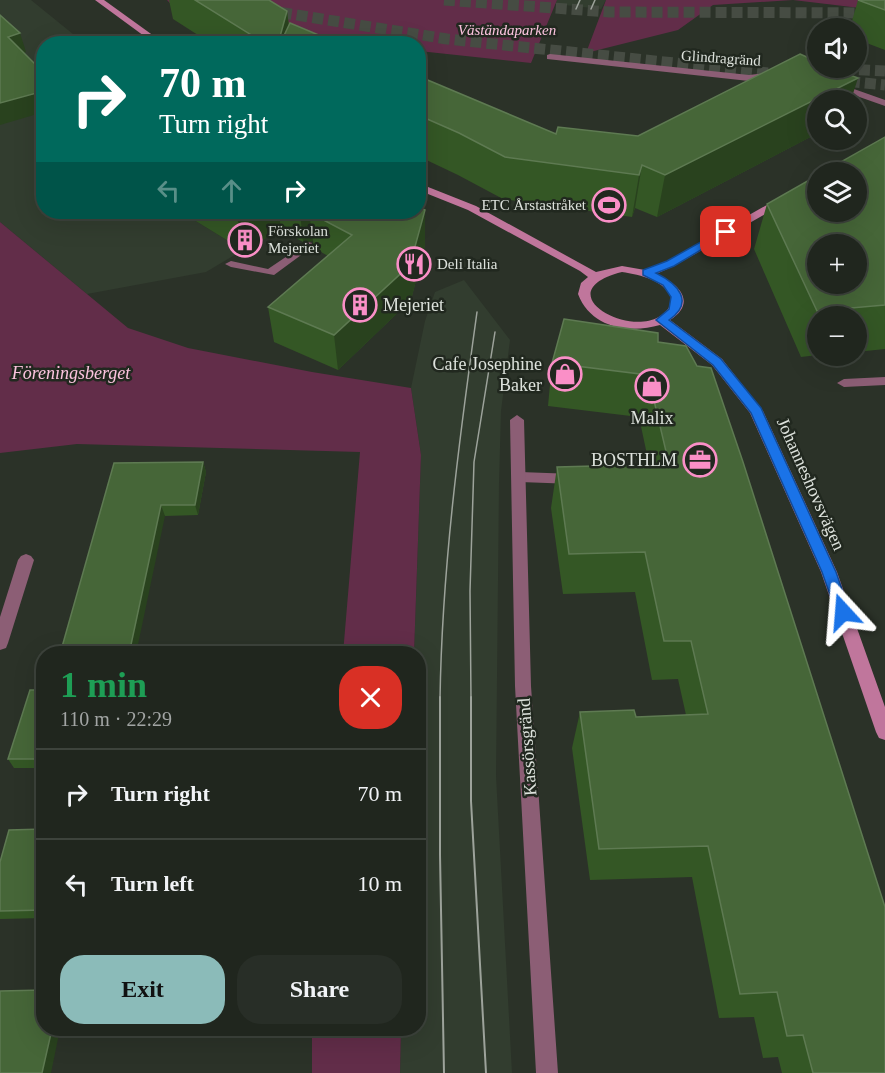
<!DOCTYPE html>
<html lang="en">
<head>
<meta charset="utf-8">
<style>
  body { margin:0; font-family:"Times New Roman",serif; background:#282e27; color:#f1f3f6; height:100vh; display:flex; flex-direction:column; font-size:22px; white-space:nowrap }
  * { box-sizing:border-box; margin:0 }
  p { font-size:20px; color:#a2a5a4 }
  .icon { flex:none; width:33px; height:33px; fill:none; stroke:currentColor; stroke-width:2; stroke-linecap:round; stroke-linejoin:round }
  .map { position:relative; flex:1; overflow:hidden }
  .side { position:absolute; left:36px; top:646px; width:390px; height:390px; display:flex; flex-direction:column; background:#20261e; border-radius:24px; box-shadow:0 6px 24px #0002,0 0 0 2px #3d433c }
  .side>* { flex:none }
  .hud { position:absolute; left:36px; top:36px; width:390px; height:183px; border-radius:24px; box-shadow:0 6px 24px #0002,0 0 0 2px #3d433c; background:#00695c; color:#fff; overflow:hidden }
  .buttons { position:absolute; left:807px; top:18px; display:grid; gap:12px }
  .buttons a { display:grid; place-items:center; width:60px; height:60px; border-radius:50%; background:#20261e; box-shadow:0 6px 24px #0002,0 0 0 2px #3d433c; font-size:30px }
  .pin { position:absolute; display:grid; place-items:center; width:51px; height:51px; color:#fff; margin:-26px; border-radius:12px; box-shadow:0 3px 9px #0006 }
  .me { position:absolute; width:66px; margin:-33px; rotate:341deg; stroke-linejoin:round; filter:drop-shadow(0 0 4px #0008) }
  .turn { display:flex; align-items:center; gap:21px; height:126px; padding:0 24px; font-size:27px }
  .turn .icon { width:78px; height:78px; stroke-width:2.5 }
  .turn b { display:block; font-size:42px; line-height:51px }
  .lanes { display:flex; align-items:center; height:57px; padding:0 24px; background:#0003; justify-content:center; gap:30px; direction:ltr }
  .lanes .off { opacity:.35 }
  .round { display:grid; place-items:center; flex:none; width:63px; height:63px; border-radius:24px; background:#282e27 }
  .summary { display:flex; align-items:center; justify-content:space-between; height:102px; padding:0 24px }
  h1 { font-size:36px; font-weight:600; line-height:45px; color:#1e9e55 }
  .cta { display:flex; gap:12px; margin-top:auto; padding:12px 24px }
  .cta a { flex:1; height:69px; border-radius:24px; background:#8bbbb9; color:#111; font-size:24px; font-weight:600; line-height:69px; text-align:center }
  .cta a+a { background:#282e27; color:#f1f3f6 }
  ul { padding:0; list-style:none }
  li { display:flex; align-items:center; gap:18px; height:90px; padding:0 24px; border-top:2px solid #3d433c }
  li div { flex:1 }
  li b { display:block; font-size:22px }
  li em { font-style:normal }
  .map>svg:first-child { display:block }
</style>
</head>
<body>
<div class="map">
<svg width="885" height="1073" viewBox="0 0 885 1073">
  <rect width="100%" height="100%" fill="#2b3228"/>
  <path fill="#323d2f" d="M 0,0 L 31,0 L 84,43 L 44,44 L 44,212 L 181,212 L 243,250 L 206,272 L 87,294 L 0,222 Z
    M 557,0 L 606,0 L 601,9 L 555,4 Z
    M 464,280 L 510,340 L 501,411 L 499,483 L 496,776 L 512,1073 L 400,1073 L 401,1029 L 418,1029 L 418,654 L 414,654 L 421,455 L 411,388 L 425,321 L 435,292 Z"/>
  <path fill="#622d49" d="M 167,0 L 557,0 L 531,63 L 419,51 L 418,44 L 361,43 L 183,17 Z
    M 606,0 L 885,0 L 885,11 L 793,0 L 713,5 L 678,30 L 586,53 Z
    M 0,222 L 128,328 L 188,348 L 312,372 L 411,388 L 421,455 L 414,654 L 343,654 L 360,452 L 77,444 L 0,453 Z
    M 312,1029 L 401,1029 L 400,1073 L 312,1073 Z"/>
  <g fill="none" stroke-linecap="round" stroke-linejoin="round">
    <path stroke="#464c43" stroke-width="11" stroke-dasharray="11 5" stroke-linecap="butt" d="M 444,0 L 609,12 L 885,13
      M 265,10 L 447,39 L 788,75
      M 843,69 L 885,71
      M 833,80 L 885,85"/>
    <path fill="#8c5e75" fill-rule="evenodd" d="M 308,242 L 312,243 L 312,247 L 274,275 L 231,267 L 225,264 L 231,261 L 268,269 Z
      M 520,472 L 574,474 L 581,479 L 574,484 L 520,482 L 513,477 Z"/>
    <path fill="#8c5e75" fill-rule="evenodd" d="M 550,54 L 749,75 L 773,72 L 778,75 L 749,81 L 547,59 L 547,55 Z
      M 831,83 L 837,83 L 885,100 L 885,106 L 831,87 Z
      M 885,377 L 885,385 L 844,387 L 837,383 L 844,379 Z
      M 517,415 L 524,420 L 531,686 L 558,1073 L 536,1073 L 515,686 L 510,420 Z
      M 26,554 L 31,556 L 34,560 L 8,643 L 6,648 L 0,650 L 0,617 L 18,560 L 21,556 Z"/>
    <path fill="#c0769c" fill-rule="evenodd" d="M 95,0 L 104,0 L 165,44 L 155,44 Z
      M 818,176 L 818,184 L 674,266 L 656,274 C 678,283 698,302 670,320 L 722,359 L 763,411 L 837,572 L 885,707 L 885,740 L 879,738 L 876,732 L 821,572 L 750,413 L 712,365 L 660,325 C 629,334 591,328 578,294 L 581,283 L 588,277 L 580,271 L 468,210 L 418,190 L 418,183 L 476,206 L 596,272 L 622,266 L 645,270 L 666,262 ZM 622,272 C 640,275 667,280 672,301 C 654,353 535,294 622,272 Z"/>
    <path stroke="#9da39b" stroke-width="1.5" d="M 576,9 L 580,0
      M 591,9 L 595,0
      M 440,699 C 442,569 459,441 477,312
      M 471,699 L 470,591 L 474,462 L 495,332"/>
    <path stroke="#9da39b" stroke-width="2" d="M 440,697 L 440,855 L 444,1073
      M 471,697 L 471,801 L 486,1073"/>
  </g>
  <path fill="#345725" d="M 169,0 L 269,0 L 287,11 L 289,25 L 340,44 L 212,44 L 173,19 Z
    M 858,0 L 885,0 L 885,50 L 856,39 L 856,28 L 850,28 Z
    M 418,76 L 556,134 L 638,136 L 818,100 L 818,133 L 657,217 L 635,208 L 632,217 L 503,199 L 458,175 L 418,156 Z
    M 885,137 L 885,349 L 856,352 L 856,316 L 818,316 L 818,355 L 801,357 L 754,249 L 767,204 Z
    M 425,210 L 425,245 L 411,300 L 338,370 L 274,342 L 268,307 L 328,256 L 314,248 L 313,241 L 303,242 L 281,230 L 243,250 L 181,212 L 418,212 Z
    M 658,342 L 885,1073 L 782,1073 L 778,1057 L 763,1058 L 754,1017 L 719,1018 L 692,877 L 590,880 L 572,748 L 580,712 L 636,717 L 686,715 L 678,679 L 652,680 L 635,592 L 563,594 L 551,508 L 557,467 L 649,464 L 639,417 L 548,406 L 552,363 Z
    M 203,462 L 206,472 L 198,515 L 165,516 L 114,463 Z
    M 44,690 L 44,768 L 14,768 L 8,759 Z
    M 44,829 L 44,918 L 0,919 L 0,862 Z"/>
  <path fill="#29421e" d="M 287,11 L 291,44 L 278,44 Z
    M 20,33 L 26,52 L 14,56 L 8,37 Z
    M 858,78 L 851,100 L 818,100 L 818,133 L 657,217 L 665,175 Z
    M 44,91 L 44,112 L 0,125 L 0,103 Z
    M 642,165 L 635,208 L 632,217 L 639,175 Z
    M 425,210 L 425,245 L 411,300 L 338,370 L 334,335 Z
    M 245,212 L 279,212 L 281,230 L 243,250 L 237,216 Z
    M 300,212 L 309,212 L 313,241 L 303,242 Z
    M 203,462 L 206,472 L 198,515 L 195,505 Z
    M 161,505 L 165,516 L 136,654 L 129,654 Z
    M 52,1029 L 60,1029 L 51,1073 L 42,1073 Z"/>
  <path fill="#466638" stroke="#5e7a52" stroke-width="1.5" fill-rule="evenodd" d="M 195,0 L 269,0 L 287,11 L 278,44 L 266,44 Z
    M 858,0 L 885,0 L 885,10 Z
    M 0,15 L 20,33 L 8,37 L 44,73 L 44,91 L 0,103 Z
    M 290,23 L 340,44 L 280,44 Z
    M 800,54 L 818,62 L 818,68 L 832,68 L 858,78 L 665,175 L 642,165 L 639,175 L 505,157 L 459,133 L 418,115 L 418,76 L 556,134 L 558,127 L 638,136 Z
    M 885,137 L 885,305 L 817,311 L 767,204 L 818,175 L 818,212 L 856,212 L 856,172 L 823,172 ZM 818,244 L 856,244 L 856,284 L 818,284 Z
    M 418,207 L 425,210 L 410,265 L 334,335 L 268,307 L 352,235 L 310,213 L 309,212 L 418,212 Z
    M 230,212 L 245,212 L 237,216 Z
    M 564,319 L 658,333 L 658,342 L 686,346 L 697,366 L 711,368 L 743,462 L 885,907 L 885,1073 L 813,1073 L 803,1035 L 787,1036 L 777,992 L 740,994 L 708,846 L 599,849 L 580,712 L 634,710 L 636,717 L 708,714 L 691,641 L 664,641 L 645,552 L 569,554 L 557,467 L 669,464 L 648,375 L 552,363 Z
    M 203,462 L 195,505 L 161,505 L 129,654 L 60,654 L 114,463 Z
    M 30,690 L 44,690 L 44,759 L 8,759 Z
    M 44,829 L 44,910 L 0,911 L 0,862 L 9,830 Z
    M 44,990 L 44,1029 L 52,1029 L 42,1073 L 0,1073 L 0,991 Z"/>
  <path fill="#1a73e8" stroke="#114b97" stroke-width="1.5" d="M 722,230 L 731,232 L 674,266 L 656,273 C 678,284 695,302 669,320 L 721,359 L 761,408 L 836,572 L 850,612 L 848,616 L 838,616 L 836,612 L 822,572 L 751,413 L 713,365 L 656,320 L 669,309 L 671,297 L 663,285 L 643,275 L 643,270 L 667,261 Z"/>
  <defs>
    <g id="stadium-ring" transform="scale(1.725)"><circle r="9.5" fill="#21281f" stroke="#fa8fc7" stroke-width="1.5"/><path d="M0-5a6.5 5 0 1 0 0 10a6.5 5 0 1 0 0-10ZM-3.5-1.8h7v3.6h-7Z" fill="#fa8fc7"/></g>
    <g id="building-ring" transform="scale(1.725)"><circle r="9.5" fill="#21281f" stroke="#fa8fc7" stroke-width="1.5"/><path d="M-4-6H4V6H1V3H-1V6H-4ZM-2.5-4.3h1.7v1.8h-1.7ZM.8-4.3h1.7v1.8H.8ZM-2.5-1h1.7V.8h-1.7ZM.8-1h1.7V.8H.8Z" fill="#fa8fc7"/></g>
    <g id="restaurant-ring" transform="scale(1.725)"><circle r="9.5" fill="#21281f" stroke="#fa8fc7" stroke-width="1.5"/><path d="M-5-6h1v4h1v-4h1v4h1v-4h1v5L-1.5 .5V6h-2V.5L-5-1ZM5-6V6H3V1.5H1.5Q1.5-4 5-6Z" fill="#fa8fc7"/></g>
    <g id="shop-ring" transform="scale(1.725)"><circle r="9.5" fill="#21281f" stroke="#fa8fc7" stroke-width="1.5"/><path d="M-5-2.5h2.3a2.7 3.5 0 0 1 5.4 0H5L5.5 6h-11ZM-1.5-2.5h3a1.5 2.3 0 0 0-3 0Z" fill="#fa8fc7"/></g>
    <g id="office-ring" transform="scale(1.725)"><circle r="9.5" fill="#21281f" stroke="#fa8fc7" stroke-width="1.5"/><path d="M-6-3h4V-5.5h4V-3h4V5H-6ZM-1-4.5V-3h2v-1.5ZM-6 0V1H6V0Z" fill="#fa8fc7"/></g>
  </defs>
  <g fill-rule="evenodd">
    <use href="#stadium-ring" x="609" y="205"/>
    <use href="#building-ring" x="245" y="240"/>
    <use href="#restaurant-ring" x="414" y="264"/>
    <use href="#building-ring" x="360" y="305"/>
    <use href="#shop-ring" x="565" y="374"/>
    <use href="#shop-ring" x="652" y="386"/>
    <use href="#office-ring" x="700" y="460"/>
  </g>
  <g text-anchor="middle" stroke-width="5" stroke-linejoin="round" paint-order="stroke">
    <g font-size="15" font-style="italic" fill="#fbc3de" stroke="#21281f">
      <text x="507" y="35">Väständaparken</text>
    </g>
    <g font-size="15" fill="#dde2dc" stroke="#21281f">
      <text transform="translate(721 58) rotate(4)" y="5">Glindragränd</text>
    </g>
    <g font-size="15" fill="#dde2dc" stroke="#21281f" text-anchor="start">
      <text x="586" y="210" text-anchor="end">ETC Årstastråket</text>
      <text x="268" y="236">Förskolan<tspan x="268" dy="17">Mejeriet</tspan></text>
      <text x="437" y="269">Deli Italia</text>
    </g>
    <g font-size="18" fill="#dde2dc" stroke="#21281f" text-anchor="end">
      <text x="383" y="311" text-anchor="start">Mejeriet</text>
      <text x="542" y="370">Cafe Josephine<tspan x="542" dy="21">Baker</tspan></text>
      <text x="652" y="424" text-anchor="middle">Malix</text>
      <text x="677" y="466">BOSTHLM</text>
    </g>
    <g font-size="18" font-style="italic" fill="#fbc3de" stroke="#21281f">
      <text x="71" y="379">Föreningsberget</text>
    </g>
    <g font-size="18" fill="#dde2dc" stroke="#21281f">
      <text transform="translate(811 484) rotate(66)" y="6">Johanneshovsvägen</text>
      <text transform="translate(527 747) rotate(-94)" y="6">Kassörsgränd</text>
    </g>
  </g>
</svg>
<div class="buttons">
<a><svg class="icon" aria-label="sound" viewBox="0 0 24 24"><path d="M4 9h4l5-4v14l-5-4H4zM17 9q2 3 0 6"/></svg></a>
<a><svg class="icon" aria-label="search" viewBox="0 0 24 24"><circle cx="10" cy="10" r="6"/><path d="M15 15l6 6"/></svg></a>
<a><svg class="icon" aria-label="layers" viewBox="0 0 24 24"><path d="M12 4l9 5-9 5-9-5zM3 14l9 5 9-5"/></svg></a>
<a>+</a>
<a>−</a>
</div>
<div class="pin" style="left:726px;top:232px;background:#d93025"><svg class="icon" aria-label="arrive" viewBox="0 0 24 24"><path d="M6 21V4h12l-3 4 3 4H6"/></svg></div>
<svg class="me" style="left:843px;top:612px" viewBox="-20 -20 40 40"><path d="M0-17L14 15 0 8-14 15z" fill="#1a73e8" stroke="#fff" stroke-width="4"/></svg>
<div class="hud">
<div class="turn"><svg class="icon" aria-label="right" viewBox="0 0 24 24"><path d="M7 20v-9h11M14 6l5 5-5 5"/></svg><div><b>70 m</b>Turn right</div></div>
<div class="lanes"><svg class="icon off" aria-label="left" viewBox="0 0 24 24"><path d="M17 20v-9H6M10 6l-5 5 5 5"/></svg><svg class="icon off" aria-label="ahead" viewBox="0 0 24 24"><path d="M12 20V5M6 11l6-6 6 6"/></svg><svg class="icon" aria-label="right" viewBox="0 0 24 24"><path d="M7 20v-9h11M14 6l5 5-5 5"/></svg></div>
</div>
<section class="side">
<div class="summary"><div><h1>1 min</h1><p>110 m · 22:29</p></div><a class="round" style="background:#d93025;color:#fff"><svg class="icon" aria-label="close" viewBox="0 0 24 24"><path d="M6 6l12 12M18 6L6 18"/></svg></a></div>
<ul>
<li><svg class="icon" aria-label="right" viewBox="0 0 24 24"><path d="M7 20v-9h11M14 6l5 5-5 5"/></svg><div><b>Turn right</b></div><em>70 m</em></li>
<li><svg class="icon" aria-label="left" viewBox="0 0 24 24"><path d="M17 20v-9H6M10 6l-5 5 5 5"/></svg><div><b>Turn left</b></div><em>10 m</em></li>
</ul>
<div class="cta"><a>Exit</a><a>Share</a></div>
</section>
</div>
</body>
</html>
